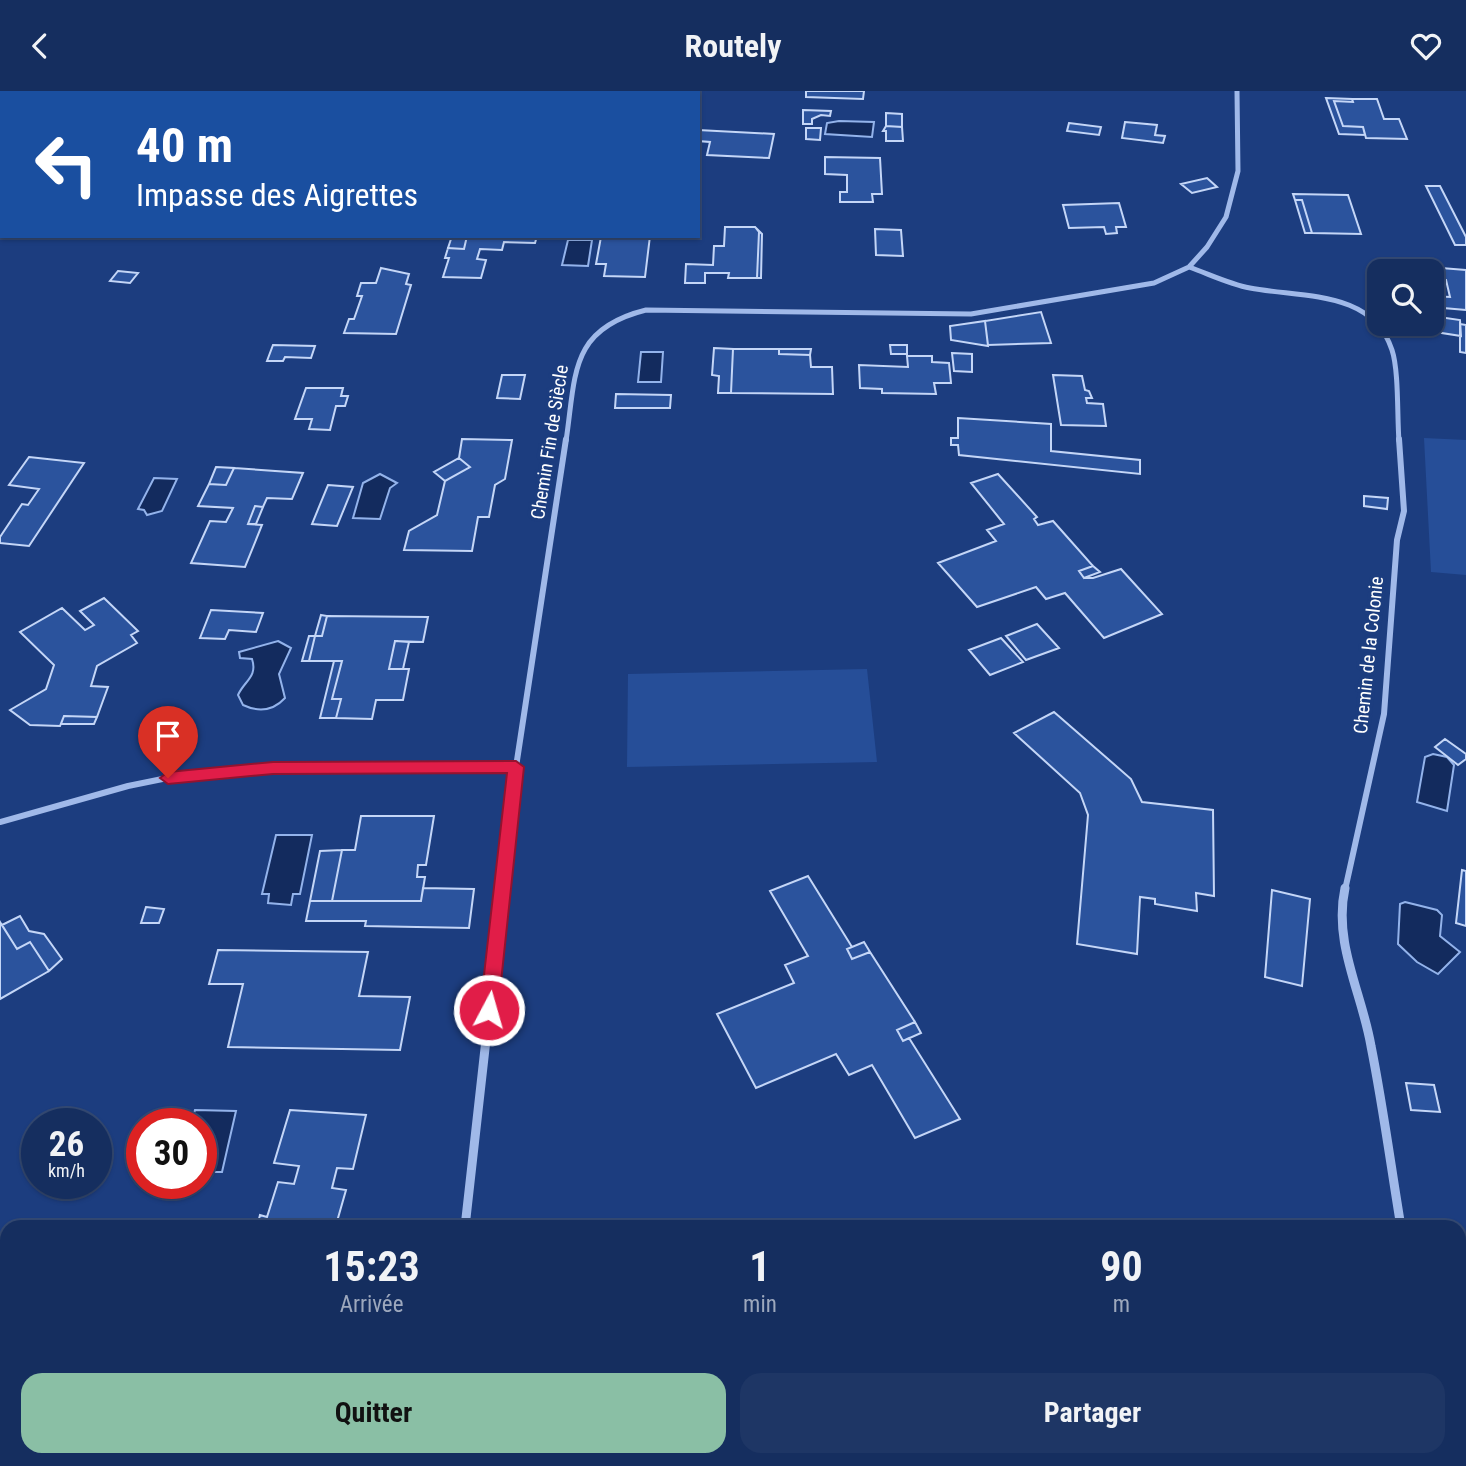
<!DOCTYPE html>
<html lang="fr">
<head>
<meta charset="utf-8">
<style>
  body { margin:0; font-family:"Roboto Condensed",sans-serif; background:#1e3665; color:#f1f3f6; height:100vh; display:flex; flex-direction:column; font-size:26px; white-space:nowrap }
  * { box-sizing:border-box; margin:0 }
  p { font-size:23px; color:#9da8bd }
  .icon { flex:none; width:38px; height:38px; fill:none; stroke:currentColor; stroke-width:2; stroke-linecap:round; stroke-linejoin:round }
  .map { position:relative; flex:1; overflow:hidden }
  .sheet { position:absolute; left:0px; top:1129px; width:1466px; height:247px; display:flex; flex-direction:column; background:#152e5f; border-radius:21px 21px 0 0; box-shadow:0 2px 5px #0004,0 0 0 2px #344a74 }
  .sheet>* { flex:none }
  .guide { position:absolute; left:0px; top:0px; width:700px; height:147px; box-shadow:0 2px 5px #0004,0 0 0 2px #344a74; background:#1a4fa0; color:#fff; overflow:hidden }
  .fabs { position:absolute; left:1367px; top:168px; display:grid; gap:14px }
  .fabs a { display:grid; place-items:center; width:77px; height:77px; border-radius:14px; background:#152e5f; box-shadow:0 2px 5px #0004,0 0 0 2px #344a74; font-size:35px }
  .speed { position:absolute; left:21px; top:1017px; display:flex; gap:14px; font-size:35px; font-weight:700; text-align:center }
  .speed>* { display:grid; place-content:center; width:91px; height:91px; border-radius:50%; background:#152e5f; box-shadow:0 2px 5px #0004,0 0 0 2px #344a74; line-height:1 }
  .speed small { font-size:18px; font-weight:400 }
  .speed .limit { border:10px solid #d22; background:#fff; color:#111 }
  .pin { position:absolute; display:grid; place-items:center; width:60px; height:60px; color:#fff; margin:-72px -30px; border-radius:50% 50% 50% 0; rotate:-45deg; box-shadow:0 0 7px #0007 }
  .pin .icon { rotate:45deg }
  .me { position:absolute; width:77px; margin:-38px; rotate:6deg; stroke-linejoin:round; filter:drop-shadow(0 0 5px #0008) }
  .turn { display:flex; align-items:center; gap:24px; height:147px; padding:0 21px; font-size:32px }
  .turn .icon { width:91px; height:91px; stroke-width:2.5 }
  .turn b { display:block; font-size:49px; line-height:60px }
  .eta { display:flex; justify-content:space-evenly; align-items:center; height:119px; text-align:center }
  .eta b { font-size:42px; font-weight:700; line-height:49px }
  .cta { display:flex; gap:14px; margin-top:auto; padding:14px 21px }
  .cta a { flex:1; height:80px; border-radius:21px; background:#8abfa5; color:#111; font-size:28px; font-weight:700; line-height:80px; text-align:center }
  .cta a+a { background:#1e3665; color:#f1f3f6 }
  header { display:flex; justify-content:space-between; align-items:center; height:91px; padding:0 21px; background:#152e5f; font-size:32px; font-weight:700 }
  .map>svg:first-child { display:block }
</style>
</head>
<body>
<header><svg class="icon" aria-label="back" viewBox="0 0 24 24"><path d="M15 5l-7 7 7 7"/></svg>Routely<svg class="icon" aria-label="heart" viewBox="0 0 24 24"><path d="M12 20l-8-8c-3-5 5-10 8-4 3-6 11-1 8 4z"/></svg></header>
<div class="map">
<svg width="1466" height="1375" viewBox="0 0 1466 1375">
  <rect width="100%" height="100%" fill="#1c3d7f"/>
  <path fill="#264e98" d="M 1424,347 L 1466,349 L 1466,484 L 1431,481 Z
    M 867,578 L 877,671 L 627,676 L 628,583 Z"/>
  <path fill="#132b5e" stroke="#93b3eb" stroke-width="2" d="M 839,30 L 874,31 L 872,46 L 825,43 L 827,32 Z
    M 568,149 L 592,149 L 588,175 L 562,174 Z
    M 641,261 L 663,261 L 661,291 L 638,291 Z
    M 380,383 L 397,392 L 390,397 L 380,428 L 353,427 L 363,392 Z
    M 154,387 L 177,388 L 162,420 L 147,424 L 144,419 L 138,418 Z
    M 278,550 L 291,557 L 279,583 L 285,607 C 273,620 258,621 243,614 L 238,604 C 244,590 258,586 252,568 L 240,567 L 239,561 Z
    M 1433,663 L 1447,666 L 1454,674 L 1447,720 L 1417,711 L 1425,666 Z
    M 276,744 L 312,744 L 300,803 L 293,803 L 291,814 L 268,812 L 269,803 L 262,803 Z
    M 1405,811 L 1437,819 L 1442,824 L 1440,845 L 1460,861 L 1438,883 L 1417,871 L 1398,853 L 1400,813 Z
    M 195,1019 L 236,1020 L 222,1081 L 201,1081 L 201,1032 L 191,1032 Z"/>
  <path fill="#2b539d" stroke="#c4d6f7" stroke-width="2" d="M 806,0 L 864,0 L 863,8 L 806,6 Z
    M 1326,7 L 1352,8 L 1353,11 L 1334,10 L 1343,35 L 1363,36 L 1365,44 L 1339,43 Z
    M 1352,8 L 1377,8 L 1384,28 L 1399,28 L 1407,48 L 1366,47 L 1363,36 L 1343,35 L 1334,10 L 1353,11 Z
    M 803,19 L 831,20 L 830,25 L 821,24 L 812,28 L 812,33 L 803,33 Z
    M 886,22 L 902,23 L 902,36 L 886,35 Z
    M 1125,31 L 1157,34 L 1155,44 L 1165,45 L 1163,52 L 1122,47 Z
    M 1069,32 L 1101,36 L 1099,44 L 1067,40 Z
    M 886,35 L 902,36 L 903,50 L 886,50 L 886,40 L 883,40 Z
    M 806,37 L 821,37 L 820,49 L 806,48 Z
    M 698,39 L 774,43 L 769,67 L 707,64 L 710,51 L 698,50 Z
    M 825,66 L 880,67 L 882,103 L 872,103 L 873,111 L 840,111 L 840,101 L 847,101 L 847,84 L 825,83 Z
    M 1207,87 L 1217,96 L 1192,102 L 1181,93 Z
    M 1426,95 L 1440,95 L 1466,146 L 1466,154 L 1455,154 Z
    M 1293,103 L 1348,104 L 1361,143 L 1312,142 L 1302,109 L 1295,109 Z
    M 1295,109 L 1302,109 L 1312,142 L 1305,142 Z
    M 1119,112 L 1126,136 L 1116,136 L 1117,142 L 1106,143 L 1104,136 L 1069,137 L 1063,114 Z
    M 725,136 L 755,136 L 759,141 L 757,187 L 728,187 L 729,182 L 705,182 L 705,192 L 685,192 L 686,173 L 713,174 L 714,155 L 724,155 Z
    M 755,136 L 762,143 L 761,187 L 757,187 L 759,141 Z
    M 875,138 L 901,139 L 903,165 L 876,164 Z
    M 452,145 L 467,145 L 464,158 L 448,157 Z
    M 467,145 L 537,145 L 535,152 L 504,151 L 502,159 L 480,158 L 477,168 L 486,169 L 481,187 L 443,186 L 449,167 L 445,167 L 448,157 L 464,158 Z
    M 650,145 L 645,186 L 604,185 L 606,173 L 596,173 L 601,146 L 591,145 Z
    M 1416,175 L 1466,179 L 1466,219 L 1432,216 L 1432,205 L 1450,206 L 1446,189 L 1432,188 L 1432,180 L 1417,180 Z
    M 381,177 L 409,183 L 406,193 L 411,194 L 396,243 L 344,242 L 349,228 L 354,228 L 362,205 L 357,205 L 361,192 L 376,192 Z
    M 118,180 L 138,182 L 130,192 L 110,190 Z
    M 1041,221 L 1051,252 L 988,254 L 985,230 Z
    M 1432,225 L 1460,229 L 1461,245 L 1410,237 L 1409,233 L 1432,233 Z
    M 985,230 L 988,255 L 951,249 L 950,235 Z
    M 1460,233 L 1466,234 L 1466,262 L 1460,261 Z
    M 273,254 L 315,255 L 311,267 L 285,266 L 283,270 L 267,270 Z
    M 890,254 L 907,254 L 907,263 L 891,263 Z
    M 714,257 L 733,258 L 731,302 L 718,302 L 719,285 L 712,284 Z
    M 733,258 L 779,258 L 779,263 L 810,264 L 811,276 L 832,276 L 833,303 L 731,302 Z
    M 779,258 L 811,258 L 810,264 L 779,263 Z
    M 952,262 L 972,263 L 972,281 L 954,280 Z
    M 907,265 L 932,265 L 932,271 L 949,272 L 951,292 L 934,292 L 936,303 L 882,302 L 882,298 L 860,297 L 859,274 L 908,276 Z
    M 502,284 L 525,284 L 520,308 L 497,307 Z
    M 1053,284 L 1082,285 L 1085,299 L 1089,300 L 1092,307 L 1086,307 L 1087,312 L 1103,313 L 1106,335 L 1061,334 Z
    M 306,297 L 343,297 L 341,305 L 348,305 L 345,315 L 336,315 L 330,339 L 309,338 L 312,328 L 295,328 Z
    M 616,303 L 671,304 L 670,317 L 615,317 Z
    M 958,327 L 1051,333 L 1051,360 L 1140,369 L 1140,383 L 959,364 L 958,354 L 951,354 L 951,347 L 958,347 Z
    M 462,348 L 512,349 L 505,388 L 495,394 L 489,426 L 478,426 L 472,460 L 404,459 L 409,440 L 437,424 L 445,390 L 470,376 L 459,367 Z
    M 29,366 L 84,372 L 29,455 L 0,452 L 0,446 L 22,413 L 28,414 L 39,398 L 9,394 Z
    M 459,367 L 470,376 L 445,390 L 434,381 Z
    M 216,376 L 234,377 L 226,394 L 209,393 Z
    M 234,377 L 303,382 L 292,408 L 267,407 L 263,416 L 255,415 L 248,433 L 262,434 L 245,476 L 191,472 L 210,430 L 226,431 L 233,417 L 198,415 L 209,393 L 226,394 Z
    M 998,383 L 1037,426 L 1034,428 L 1038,434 L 1053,430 L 1093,475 L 1079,480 L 1084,487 L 1093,487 L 1121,478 L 1162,523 L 1104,547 L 1065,502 L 1046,508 L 1036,496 L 977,516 L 938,472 L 996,450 L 987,439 L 1004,433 L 971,392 Z
    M 328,394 L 353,396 L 337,435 L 312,433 Z
    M 1364,405 L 1388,407 L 1387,418 L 1364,415 Z
    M 255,415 L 263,416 L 256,433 L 248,433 Z
    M 1093,475 L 1100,481 L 1084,487 L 1079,480 Z
    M 104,507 L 138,540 L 131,544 L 137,552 L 97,575 L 91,595 L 108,596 L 97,626 L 64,625 L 60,635 L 30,634 L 10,619 L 46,598 L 54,574 L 20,541 L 62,517 L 85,539 L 94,534 L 80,520 Z
    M 211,519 L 263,522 L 256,541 L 229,539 L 225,548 L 200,547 Z
    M 321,524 L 327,525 L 322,545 L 315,545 Z
    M 327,525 L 428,526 L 423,551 L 395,550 L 389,578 L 409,578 L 403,609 L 376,609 L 372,628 L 336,627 L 341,608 L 332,608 L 342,570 L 309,570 L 315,545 L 322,545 Z
    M 1037,533 L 1059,557 L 1026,569 L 1006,545 Z
    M 309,545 L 315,545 L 309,570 L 302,570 Z
    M 1001,547 L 1023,571 L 990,584 L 969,559 Z
    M 395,550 L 409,551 L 403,578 L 389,578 Z
    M 334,570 L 342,570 L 332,608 L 341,608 L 336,627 L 320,627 Z
    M 1054,621 L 1131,688 L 1142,711 L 1213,719 L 1214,805 L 1196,802 L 1197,820 L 1155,813 L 1155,808 L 1140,806 L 1137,863 L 1077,853 L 1088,724 L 1080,702 L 1014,642 Z
    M 64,625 L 97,626 L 94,633 L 61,633 Z
    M 1445,648 L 1466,663 L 1466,668 L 1458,674 L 1435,656 Z
    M 361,725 L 434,725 L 426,774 L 418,774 L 417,786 L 425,786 L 421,810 L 332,810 L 342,759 L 355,759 Z
    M 342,759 L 332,810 L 310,810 L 320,760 Z
    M 1462,779 L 1466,780 L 1466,835 L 1456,832 Z
    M 808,785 L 852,856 L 847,858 L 852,868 L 870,861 L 915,931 L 897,939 L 903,950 L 909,947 L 960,1028 L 915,1047 L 872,974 L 849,984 L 836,963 L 756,997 L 717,923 L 794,892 L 785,874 L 808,865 L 770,800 Z
    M 423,797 L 474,798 L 469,837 L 365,835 L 366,830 L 306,830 L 310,810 L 421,810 Z
    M 1272,799 L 1310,808 L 1302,895 L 1265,886 Z
    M 146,816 L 164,818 L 159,832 L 141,832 Z
    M 20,825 L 29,840 L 44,843 L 62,868 L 49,880 L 30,851 L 17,858 L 2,834 Z
    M 0,831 L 17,858 L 30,851 L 49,880 L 0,908 Z
    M 864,851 L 870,861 L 852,868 L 847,858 Z
    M 218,859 L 368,861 L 359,905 L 410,906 L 400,959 L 228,956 L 243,893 L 209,893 Z
    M 915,931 L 921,942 L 903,950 L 897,939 Z
    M 1406,992 L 1434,994 L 1440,1021 L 1411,1019 Z
    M 290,1019 L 366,1024 L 353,1078 L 337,1077 L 332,1097 L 346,1099 L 336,1134 L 257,1136 L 260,1124 L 267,1126 L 278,1091 L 294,1093 L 299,1075 L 274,1072 Z
    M 615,1368 L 699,1368 L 700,1375 L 615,1375 Z
    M 1247,1368 L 1340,1368 L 1341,1375 L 1248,1375 Z"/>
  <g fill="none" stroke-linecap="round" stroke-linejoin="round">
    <path stroke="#a0b9e9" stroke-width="5" d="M 1189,176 C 1209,183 1229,193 1250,197 C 1301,207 1372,198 1392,259 C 1399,280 1397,326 1399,350
      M 566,350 C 576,284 569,238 646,219 L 971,223 L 1154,192 L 1189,176 L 1207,156 L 1226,126 L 1238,80 L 1237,0"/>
    <path stroke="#a0b9e9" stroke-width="6" d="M 0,731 L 128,695 L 187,683 L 273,677 L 516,676
      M 502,799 L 516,676 L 566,348
      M 1345,799 L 1384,623 L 1397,449 L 1404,420 L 1399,348"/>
    <path stroke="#a0b9e9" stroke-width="9" d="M 1345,797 C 1333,852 1362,902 1371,955 C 1383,1015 1391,1076 1401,1136
      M 465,1136 L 503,797
      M 439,1368 L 439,1375
      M 1439,1368 L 1440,1375"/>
  </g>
  <path fill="#e11d48" stroke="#92132f" stroke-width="2" d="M 516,670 L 524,676 L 498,919 L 489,927 L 480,919 L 507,682 L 273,683 L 168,693 L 160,687 L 168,681 L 273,671 Z"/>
  <g text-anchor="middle" stroke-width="7" stroke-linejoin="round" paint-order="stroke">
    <g font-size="19" fill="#fff" stroke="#1c3d7f">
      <text transform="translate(549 351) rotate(-81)" y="7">Chemin Fin de Siècle</text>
      <text transform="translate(1368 564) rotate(-84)" y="7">Chemin de la Colonie</text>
    </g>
  </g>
</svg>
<div class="fabs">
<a><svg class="icon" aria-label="search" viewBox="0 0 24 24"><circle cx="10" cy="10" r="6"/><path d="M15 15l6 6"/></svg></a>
</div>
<div class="speed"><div>26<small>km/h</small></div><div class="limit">30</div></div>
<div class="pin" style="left:168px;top:687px;background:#d93025"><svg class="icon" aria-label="arrive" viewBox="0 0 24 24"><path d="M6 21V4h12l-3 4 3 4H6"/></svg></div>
<svg class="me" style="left:489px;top:919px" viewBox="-20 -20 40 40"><circle r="17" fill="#e11d48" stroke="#fff" stroke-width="3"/><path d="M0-11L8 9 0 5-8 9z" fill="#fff"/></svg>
<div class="guide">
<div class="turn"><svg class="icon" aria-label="left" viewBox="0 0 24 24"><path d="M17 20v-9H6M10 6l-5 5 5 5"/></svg><div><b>40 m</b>Impasse des Aigrettes</div></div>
</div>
<section class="sheet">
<div class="eta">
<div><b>15:23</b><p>Arrivée</p></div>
<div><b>1</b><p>min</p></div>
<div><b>90</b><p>m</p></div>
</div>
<div class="cta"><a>Quitter</a><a>Partager</a></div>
</section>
</div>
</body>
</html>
